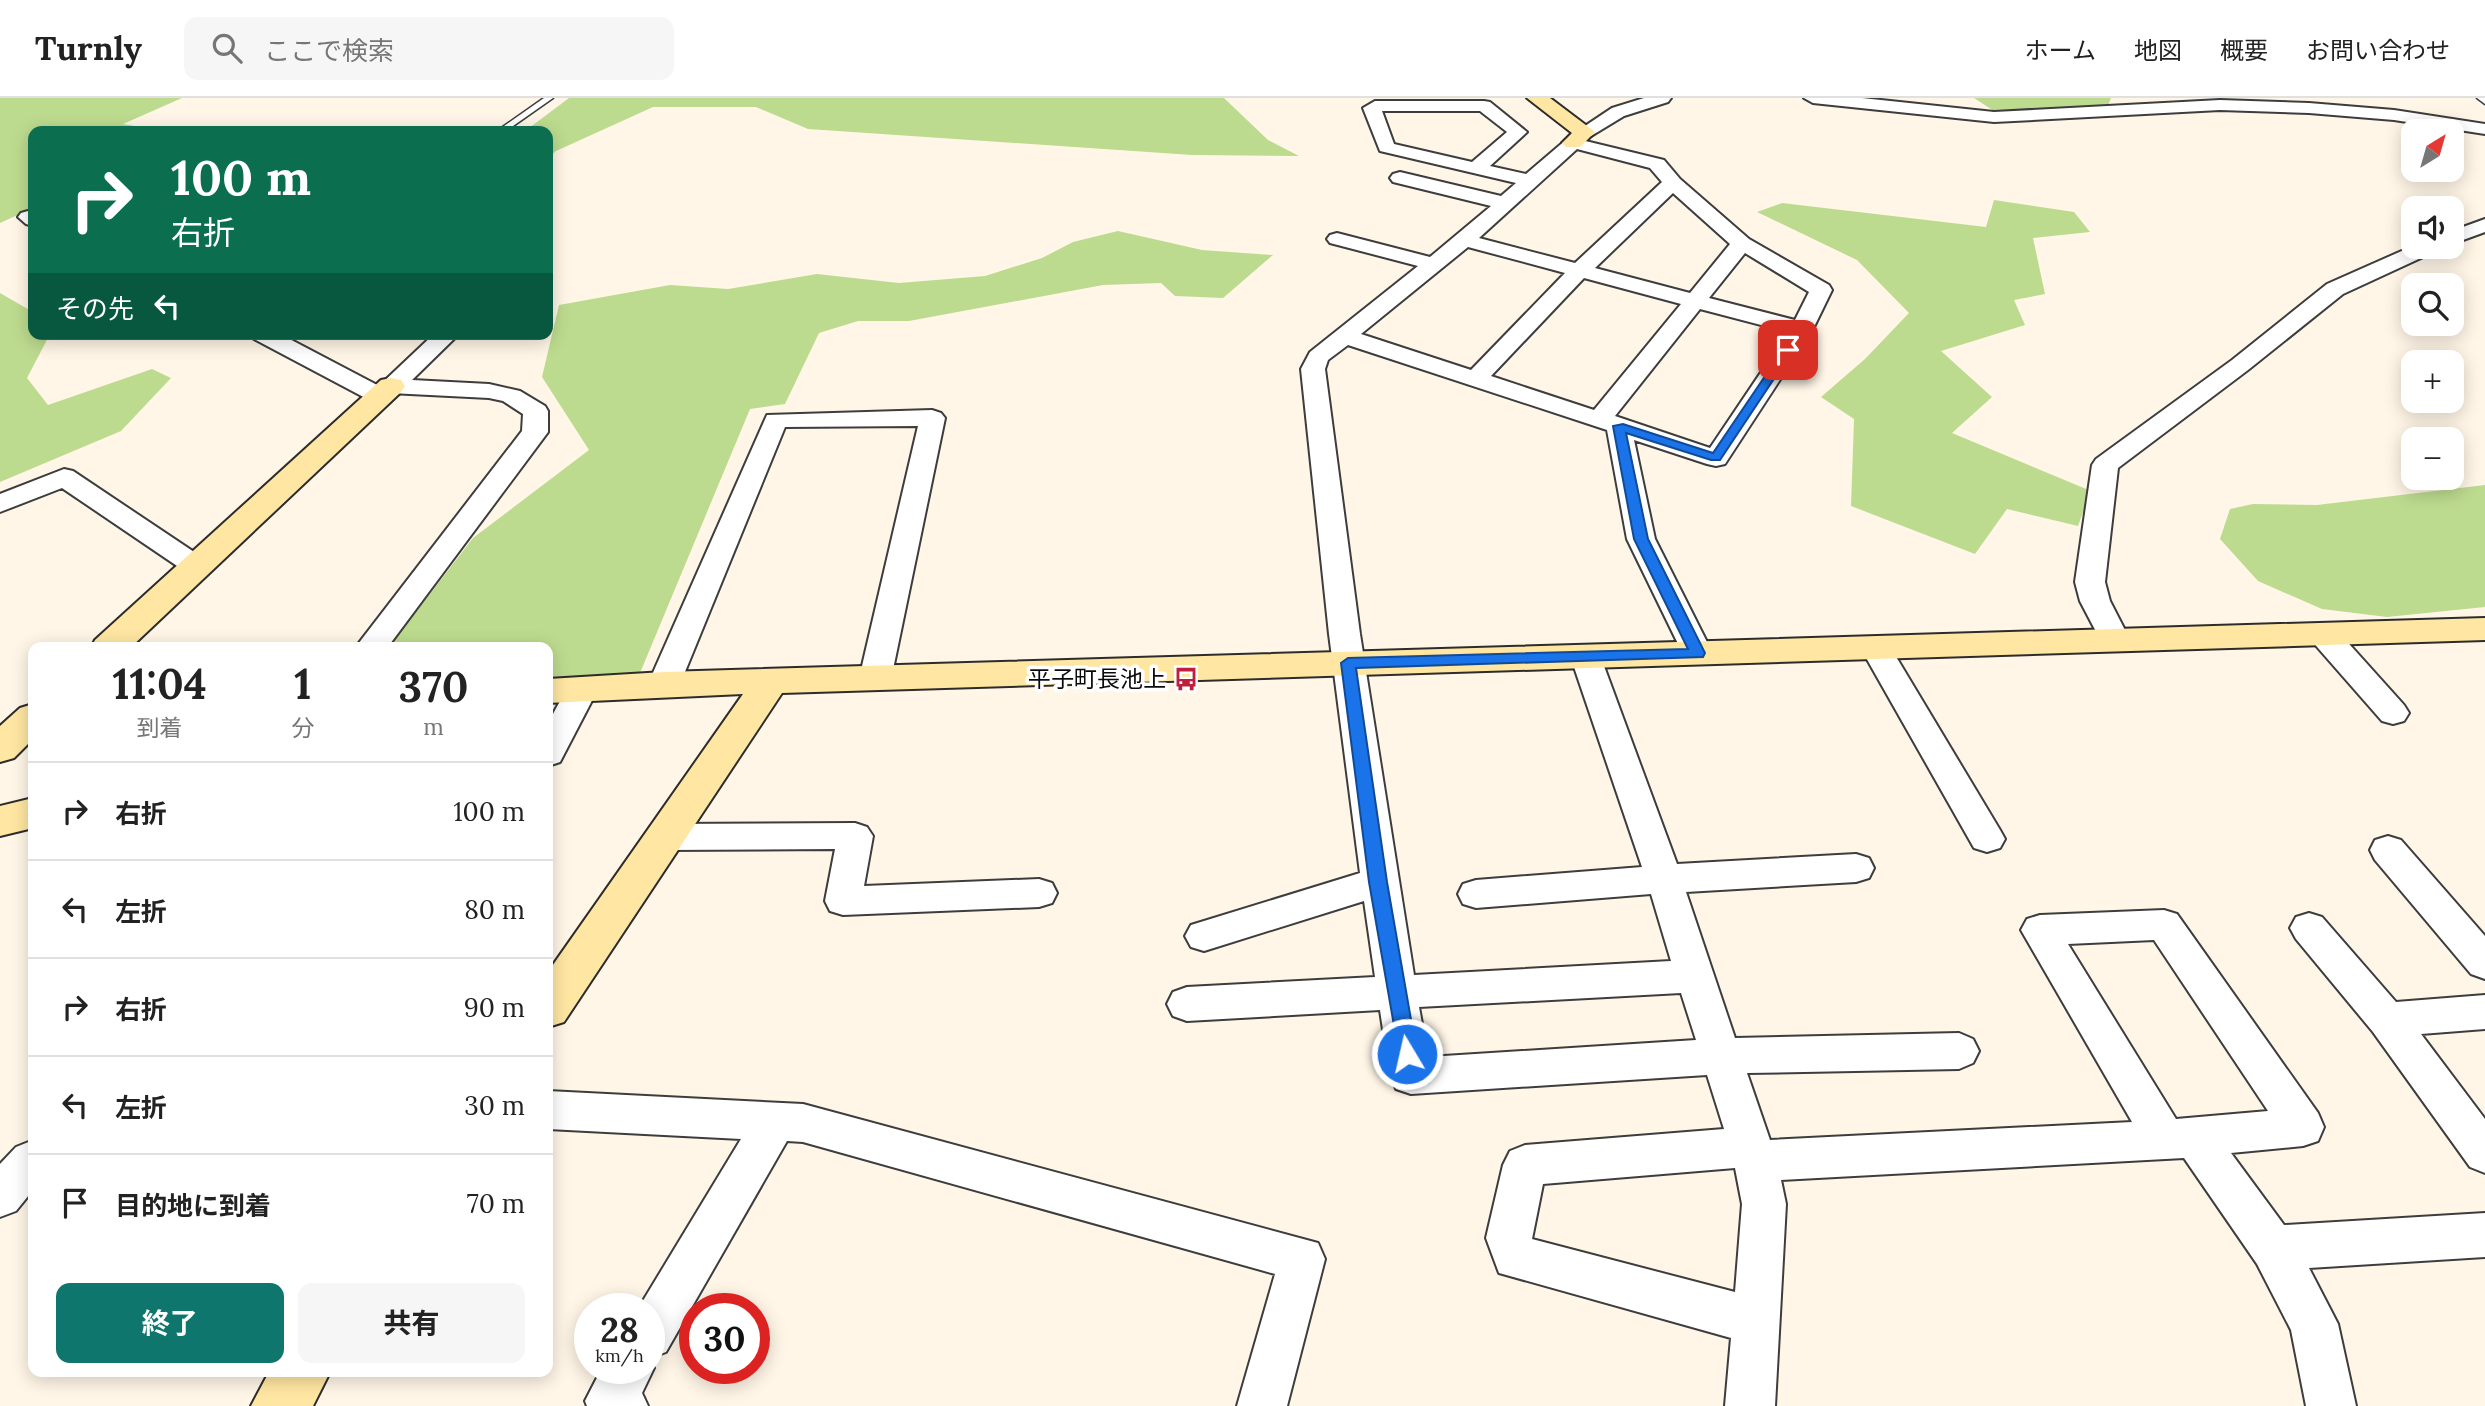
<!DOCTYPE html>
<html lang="ja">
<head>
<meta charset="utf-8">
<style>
  body { margin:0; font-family:Lora,"Noto Sans JP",serif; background:#f6f6f6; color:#222; height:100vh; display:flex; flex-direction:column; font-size:26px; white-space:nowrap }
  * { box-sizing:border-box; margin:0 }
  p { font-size:23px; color:#767676 }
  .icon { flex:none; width:38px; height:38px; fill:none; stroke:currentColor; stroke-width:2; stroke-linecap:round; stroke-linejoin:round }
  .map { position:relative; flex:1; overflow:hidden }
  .sheet { position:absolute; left:28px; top:544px; width:525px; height:735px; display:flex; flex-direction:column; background:#fff; border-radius:14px; box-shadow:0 4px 18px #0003 }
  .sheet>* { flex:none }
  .top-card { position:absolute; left:28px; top:28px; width:525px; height:214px; border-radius:14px; box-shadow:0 4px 18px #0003; background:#0b6e4f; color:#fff; overflow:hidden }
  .needle { width:46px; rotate:37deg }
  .buttons { position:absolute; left:2401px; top:21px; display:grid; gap:14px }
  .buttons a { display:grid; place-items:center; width:63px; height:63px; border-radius:14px; background:#fff; box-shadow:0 4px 18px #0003; font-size:35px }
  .speed { position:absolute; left:574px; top:1195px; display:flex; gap:14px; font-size:35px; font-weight:700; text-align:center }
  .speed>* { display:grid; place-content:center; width:91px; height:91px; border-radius:50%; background:#fff; box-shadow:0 4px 18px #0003; line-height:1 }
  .speed small { font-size:18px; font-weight:400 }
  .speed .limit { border:10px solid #d22; background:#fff; color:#111 }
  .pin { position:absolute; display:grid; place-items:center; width:60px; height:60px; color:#fff; margin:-30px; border-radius:14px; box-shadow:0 4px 10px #0006 }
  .me { position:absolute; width:77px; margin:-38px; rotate:351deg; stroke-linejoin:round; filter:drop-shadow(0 0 5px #0008) }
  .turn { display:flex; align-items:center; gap:24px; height:147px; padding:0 28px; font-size:32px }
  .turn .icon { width:91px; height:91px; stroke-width:2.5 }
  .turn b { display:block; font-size:49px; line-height:60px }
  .then { display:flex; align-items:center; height:66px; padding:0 28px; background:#0003; gap:14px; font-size:26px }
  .eta { display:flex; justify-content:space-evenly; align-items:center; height:119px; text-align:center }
  .eta b { font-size:42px; font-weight:700; line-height:49px }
  .action { display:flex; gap:14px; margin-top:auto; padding:14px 28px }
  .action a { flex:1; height:80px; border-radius:14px; background:#0f766e; color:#fff; font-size:28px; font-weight:700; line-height:80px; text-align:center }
  .action a+a { background:#f6f6f6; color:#222 }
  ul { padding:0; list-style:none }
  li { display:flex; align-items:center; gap:21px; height:98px; padding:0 28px; border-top:2px solid #e0e0e0 }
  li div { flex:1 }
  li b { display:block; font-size:26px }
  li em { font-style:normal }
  header { display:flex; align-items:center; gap:42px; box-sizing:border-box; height:98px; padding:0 35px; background:#fff; border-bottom:2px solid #e0e0e0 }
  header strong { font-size:33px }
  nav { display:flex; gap:38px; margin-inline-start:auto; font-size:24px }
  .search { width:490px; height:63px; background:#f6f6f6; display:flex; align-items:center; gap:18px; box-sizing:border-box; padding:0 24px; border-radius:14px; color:#767676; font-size:26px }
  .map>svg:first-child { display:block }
</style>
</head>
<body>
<header>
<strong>Turnly</strong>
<div class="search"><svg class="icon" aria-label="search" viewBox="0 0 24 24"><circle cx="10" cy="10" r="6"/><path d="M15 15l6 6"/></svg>ここで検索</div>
<nav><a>ホーム</a><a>地図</a><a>概要</a><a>お問い合わせ</a></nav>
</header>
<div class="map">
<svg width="2485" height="1308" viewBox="0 0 2485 1308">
  <rect width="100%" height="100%" fill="#fff6e7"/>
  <path fill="#bddb8f" d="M 0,0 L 182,0 L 123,26 L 164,33 L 33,33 L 33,110 L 0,125 Z
    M 569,0 L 1224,0 L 1268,42 L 1299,58 L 1192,57 L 808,31 L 756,9 L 653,9 L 556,53 L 548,60 L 548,33 L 525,33 Z
    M 1974,0 L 2111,0 L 2107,10 L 1997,15 Z
    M 1994,102 L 2074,114 L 2090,134 L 2033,140 L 2045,196 L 2014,202 L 2025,227 L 1941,253 L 1992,299 L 1952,335 L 2091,393 L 2078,428 L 2007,411 L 1975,456 L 1851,408 L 1854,321 L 1821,299 L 1865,261 L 1909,215 L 1857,162 L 1757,114 L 1782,105 L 1986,129 Z
    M 1118,133 L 1202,152 L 1273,157 L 1223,200 L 1175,198 L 1161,185 L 1103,187 L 909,223 L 858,223 L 819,235 L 785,306 L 750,311 L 640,575 L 548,581 L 548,550 L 389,549 L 473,440 L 589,352 L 542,279 L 559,207 L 670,187 L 728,191 L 817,176 L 899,185 L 985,178 L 1042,160 L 1073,144 Z
    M 0,195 L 33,214 L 33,236 L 50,236 L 27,280 L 48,307 L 152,271 L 171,280 L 121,333 L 0,384 Z
    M 2485,387 L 2485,509 L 2387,519 L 2322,511 L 2258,483 L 2220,441 L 2230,411 L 2253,406 L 2317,407 Z"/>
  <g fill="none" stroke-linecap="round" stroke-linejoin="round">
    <g stroke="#3d3d3d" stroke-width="3">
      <path id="lane" d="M 544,0 L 553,0 L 506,33 L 497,33 Z
        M 2477,0 L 2485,0 L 2485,6 Z"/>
    </g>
    <g stroke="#3d3d3d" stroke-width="4">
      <path id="street" d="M 1644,0 L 1671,0 L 1668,4 L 1624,18 L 1591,38 L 1579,38 L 1576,34 L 1612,10 Z
        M 1804,0 L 1862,0 L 1994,14 L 2220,2 L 2309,5 L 2394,12 L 2485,26 L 2485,36 L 2394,22 L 2309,15 L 2220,12 L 1994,24 L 1813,5 Z
        M 1375,3 L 1484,3 L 1490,4 L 1527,34 L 1490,68 L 1526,76 L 1567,41 L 1573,40 L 1664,62 L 1680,81 L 1749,141 L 1829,187 L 1832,192 L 1813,231 L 1725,366 L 1716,368 L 1707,366 L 1634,342 L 1655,441 L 1713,556 L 1709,563 L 1698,566 L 1687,563 L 1683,556 L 1627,441 L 1607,332 L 1348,247 L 1328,262 L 1325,271 L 1360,536 L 1414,877 L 1671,863 L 1651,796 L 1476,810 L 1463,806 L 1458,796 L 1463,786 L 1476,782 L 1642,769 L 1571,560 L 1575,553 L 1586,550 L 1597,553 L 1601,560 L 1677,766 L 1856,756 L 1869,760 L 1874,770 L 1869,780 L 1856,784 L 1686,794 L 1735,940 L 1959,935 L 1973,941 L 1979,953 L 1973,965 L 1959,971 L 1747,975 L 1770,1042 L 2132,1024 L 2021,832 L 2027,821 L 2040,817 L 2164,812 L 2177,816 L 2318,1015 L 2324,1029 L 2318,1043 L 2303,1048 L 2231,1055 L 2284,1127 L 2485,1115 L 2485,1159 L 2309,1170 L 2338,1226 L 2356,1308 L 2306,1308 L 2291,1232 L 2257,1166 L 2184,1060 L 1781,1082 L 1786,1106 L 1775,1308 L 1725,1308 L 1731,1240 L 1499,1175 L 1486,1140 L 1503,1067 L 1510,1053 L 1525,1047 L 1724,1031 L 1707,977 L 1411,996 L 1396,991 L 1390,978 L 1380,912 L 1187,923 L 1173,918 L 1167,906 L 1173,894 L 1187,889 L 1375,879 L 1364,803 L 1204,853 L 1191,849 L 1185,838 L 1191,827 L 1360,775 L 1329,536 L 1301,271 L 1310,254 L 1418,168 L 1330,145 L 1327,141 L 1330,137 L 1337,135 L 1430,159 L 1491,108 L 1393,84 L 1390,80 L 1393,76 L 1400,74 L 1501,98 L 1516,85 L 1380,53 L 1363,10 ZM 1382,13 L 1480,13 L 1507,34 L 1472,64 L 1394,46 ZM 1577,51 L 1650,70 L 1662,84 L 1575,165 L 1479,140 ZM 1673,95 L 1730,146 L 1690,195 L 1595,170 ZM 1468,149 L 1565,175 L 1471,272 L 1361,236 ZM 1745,155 L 1809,194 L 1795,222 L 1709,200 ZM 1584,180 L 1681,206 L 1594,312 L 1491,278 ZM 1700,211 L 1788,234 L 1710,350 L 1615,318 ZM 2154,842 L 2268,1013 L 2176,1021 L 2068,846 ZM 1681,895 L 1696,942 L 1428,959 L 1419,909 ZM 1735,1070 L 1742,1106 L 1735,1194 L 1532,1141 L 1543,1086 Z
        M 28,113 L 33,114 L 33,128 L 26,126 L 18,119 L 21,115 Z
        M 2485,121 L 2485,134 L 2452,146 L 2452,133 Z
        M 2413,148 L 2439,149 L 2436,153 L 2343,196 L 2248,272 L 2118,370 L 2105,484 L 2110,503 L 2129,540 L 2125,547 L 2114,550 L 2103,547 L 2080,503 L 2075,484 L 2092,367 L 2096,361 L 2232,262 L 2327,186 Z
        M 251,236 L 280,236 L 379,288 L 434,236 L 459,236 L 412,282 L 489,286 L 520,293 L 545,308 L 548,313 L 548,334 L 387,550 L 355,550 L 522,333 L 523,316 L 503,303 L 489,300 L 390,295 L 392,298 L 389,303 L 380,305 L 371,303 L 254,241 Z
        M 932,312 L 941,315 L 945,320 L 891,581 L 886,588 L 875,592 L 864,588 L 859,581 L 918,328 L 785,329 L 680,586 L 675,593 L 664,597 L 653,593 L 648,586 L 767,317 Z
        M 64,371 L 73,373 L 206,462 L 210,468 L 206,474 L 196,477 L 186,474 L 62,390 L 0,414 L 0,396 Z
        M 2322,525 L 2333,528 L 2404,607 L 2409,615 L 2404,623 L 2393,626 L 2382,623 L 2311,542 L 2307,535 L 2311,528 Z
        M 1875,539 L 1886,542 L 2000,732 L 2005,741 L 2000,750 L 1987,754 L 1974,750 L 1860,549 L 1864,542 Z
        M 582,580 L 593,583 L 598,591 L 560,664 L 548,668 L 548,625 L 571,583 Z
        M 855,725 L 867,729 L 873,738 L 864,788 L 1039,781 L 1052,785 L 1057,795 L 1052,805 L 1039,809 L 843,817 L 830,813 L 825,803 L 835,751 L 665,752 L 653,748 L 647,739 L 653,730 L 665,726 Z
        M 2388,738 L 2401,742 L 2485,838 L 2485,881 L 2471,876 L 2375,762 L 2370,752 L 2375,742 Z
        M 2309,815 L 2322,819 L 2396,904 L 2485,897 L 2485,931 L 2421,936 L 2485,1021 L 2485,1075 L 2470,1069 L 2373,934 L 2296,841 L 2290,830 L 2296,819 Z
        M 548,993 L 803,1006 L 1318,1145 L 1325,1161 L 1287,1308 L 1237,1308 L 1275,1176 L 803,1044 L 787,1043 L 666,1254 L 650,1260 L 654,1270 L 642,1295 L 648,1308 L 587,1308 L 585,1303 L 602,1270 L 649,1270 L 649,1211 L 638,1211 L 741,1041 L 548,1031 Z
        M 31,1043 L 33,1044 L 33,1092 L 16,1113 L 0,1119 L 0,1066 L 16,1049 Z"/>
    </g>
    <g stroke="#2c2c2c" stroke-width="4">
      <path id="secondary" d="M 1527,0 L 1550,0 L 1595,34 L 1580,49 L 1566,49 L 1562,45 L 1572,35 Z
        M 391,280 L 401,282 L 405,288 L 401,294 L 130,550 L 91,550 L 95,542 L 381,282 Z
        M 2485,520 L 2485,542 L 782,595 L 564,924 L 548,929 L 548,874 L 743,596 L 548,605 L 548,581 L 664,574 Z
        M 33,606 L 33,641 L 14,660 L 0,664 L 0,628 L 20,610 Z
        M 33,700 L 33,730 L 0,738 L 0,708 Z
        M 269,1274 L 330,1274 L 313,1308 L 251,1308 Z"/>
    </g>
    <use href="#lane" fill="#fff" fill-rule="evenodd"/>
    <use href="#street" fill="#fff" fill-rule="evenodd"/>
    <use href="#secondary" fill="#ffe6a2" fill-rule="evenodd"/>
  </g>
  <path fill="#1a73e8" stroke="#114b97" stroke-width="2" d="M 1788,249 L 1793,252 L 1720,362 L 1711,362 L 1626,335 L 1648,441 L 1705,555 L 1703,559 L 1356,570 L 1387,784 L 1417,956 L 1414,962 L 1407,965 L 1400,962 L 1369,784 L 1341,565 L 1348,560 L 1688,551 L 1634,441 L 1613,328 L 1623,326 L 1713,355 L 1784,250 Z"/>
  <defs>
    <g id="bus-bare" transform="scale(1.89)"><path d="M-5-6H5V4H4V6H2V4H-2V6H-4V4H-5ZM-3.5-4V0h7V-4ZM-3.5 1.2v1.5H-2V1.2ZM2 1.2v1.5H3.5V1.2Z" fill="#be1e3e" stroke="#fff" stroke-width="2.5" paint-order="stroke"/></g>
  </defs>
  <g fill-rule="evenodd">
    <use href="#bus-bare" x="1186" y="581"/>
  </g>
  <g text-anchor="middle" stroke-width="7" stroke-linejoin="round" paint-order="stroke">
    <g font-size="23" fill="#0a0a0a" stroke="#fff" text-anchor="end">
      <text x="1166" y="589">平子町長池上</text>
    </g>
  </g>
</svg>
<div class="buttons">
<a><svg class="needle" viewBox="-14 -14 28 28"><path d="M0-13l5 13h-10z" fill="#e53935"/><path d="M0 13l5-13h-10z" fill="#767676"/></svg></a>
<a><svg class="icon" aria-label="sound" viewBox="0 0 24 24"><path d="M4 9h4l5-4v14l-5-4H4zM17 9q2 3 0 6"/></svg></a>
<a><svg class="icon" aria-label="search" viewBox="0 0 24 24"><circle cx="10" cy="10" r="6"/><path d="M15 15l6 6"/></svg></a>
<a>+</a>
<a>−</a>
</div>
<div class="speed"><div>28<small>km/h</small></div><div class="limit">30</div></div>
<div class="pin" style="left:1788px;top:252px;background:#d93025"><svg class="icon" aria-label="arrive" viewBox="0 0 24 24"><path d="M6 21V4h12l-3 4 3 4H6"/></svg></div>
<svg class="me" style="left:1407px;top:956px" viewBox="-20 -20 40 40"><circle r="17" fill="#1a73e8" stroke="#fff" stroke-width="3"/><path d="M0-11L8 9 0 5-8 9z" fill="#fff"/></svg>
<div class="top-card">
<div class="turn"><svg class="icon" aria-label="right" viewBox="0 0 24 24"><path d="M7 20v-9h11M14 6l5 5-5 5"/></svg><div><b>100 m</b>右折</div></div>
<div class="then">その先<svg class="icon" aria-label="left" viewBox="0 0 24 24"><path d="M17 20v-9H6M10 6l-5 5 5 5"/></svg></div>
</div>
<section class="sheet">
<div class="eta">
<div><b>11:04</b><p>到着</p></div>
<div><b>1</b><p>分</p></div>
<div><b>370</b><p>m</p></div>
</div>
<ul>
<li><svg class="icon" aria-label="right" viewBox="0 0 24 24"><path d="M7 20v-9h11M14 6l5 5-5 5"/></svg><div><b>右折</b></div><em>100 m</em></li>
<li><svg class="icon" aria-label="left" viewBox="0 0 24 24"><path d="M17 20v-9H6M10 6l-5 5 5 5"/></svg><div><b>左折</b></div><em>80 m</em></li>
<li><svg class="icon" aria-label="right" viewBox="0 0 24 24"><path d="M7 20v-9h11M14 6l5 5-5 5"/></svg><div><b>右折</b></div><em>90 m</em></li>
<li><svg class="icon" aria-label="left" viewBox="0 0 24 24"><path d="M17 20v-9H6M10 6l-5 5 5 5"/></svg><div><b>左折</b></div><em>30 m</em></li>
<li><svg class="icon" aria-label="arrive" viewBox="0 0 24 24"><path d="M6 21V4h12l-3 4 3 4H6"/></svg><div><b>目的地に到着</b></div><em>70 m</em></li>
</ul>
<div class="action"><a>終了</a><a>共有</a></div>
</section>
</div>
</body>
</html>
